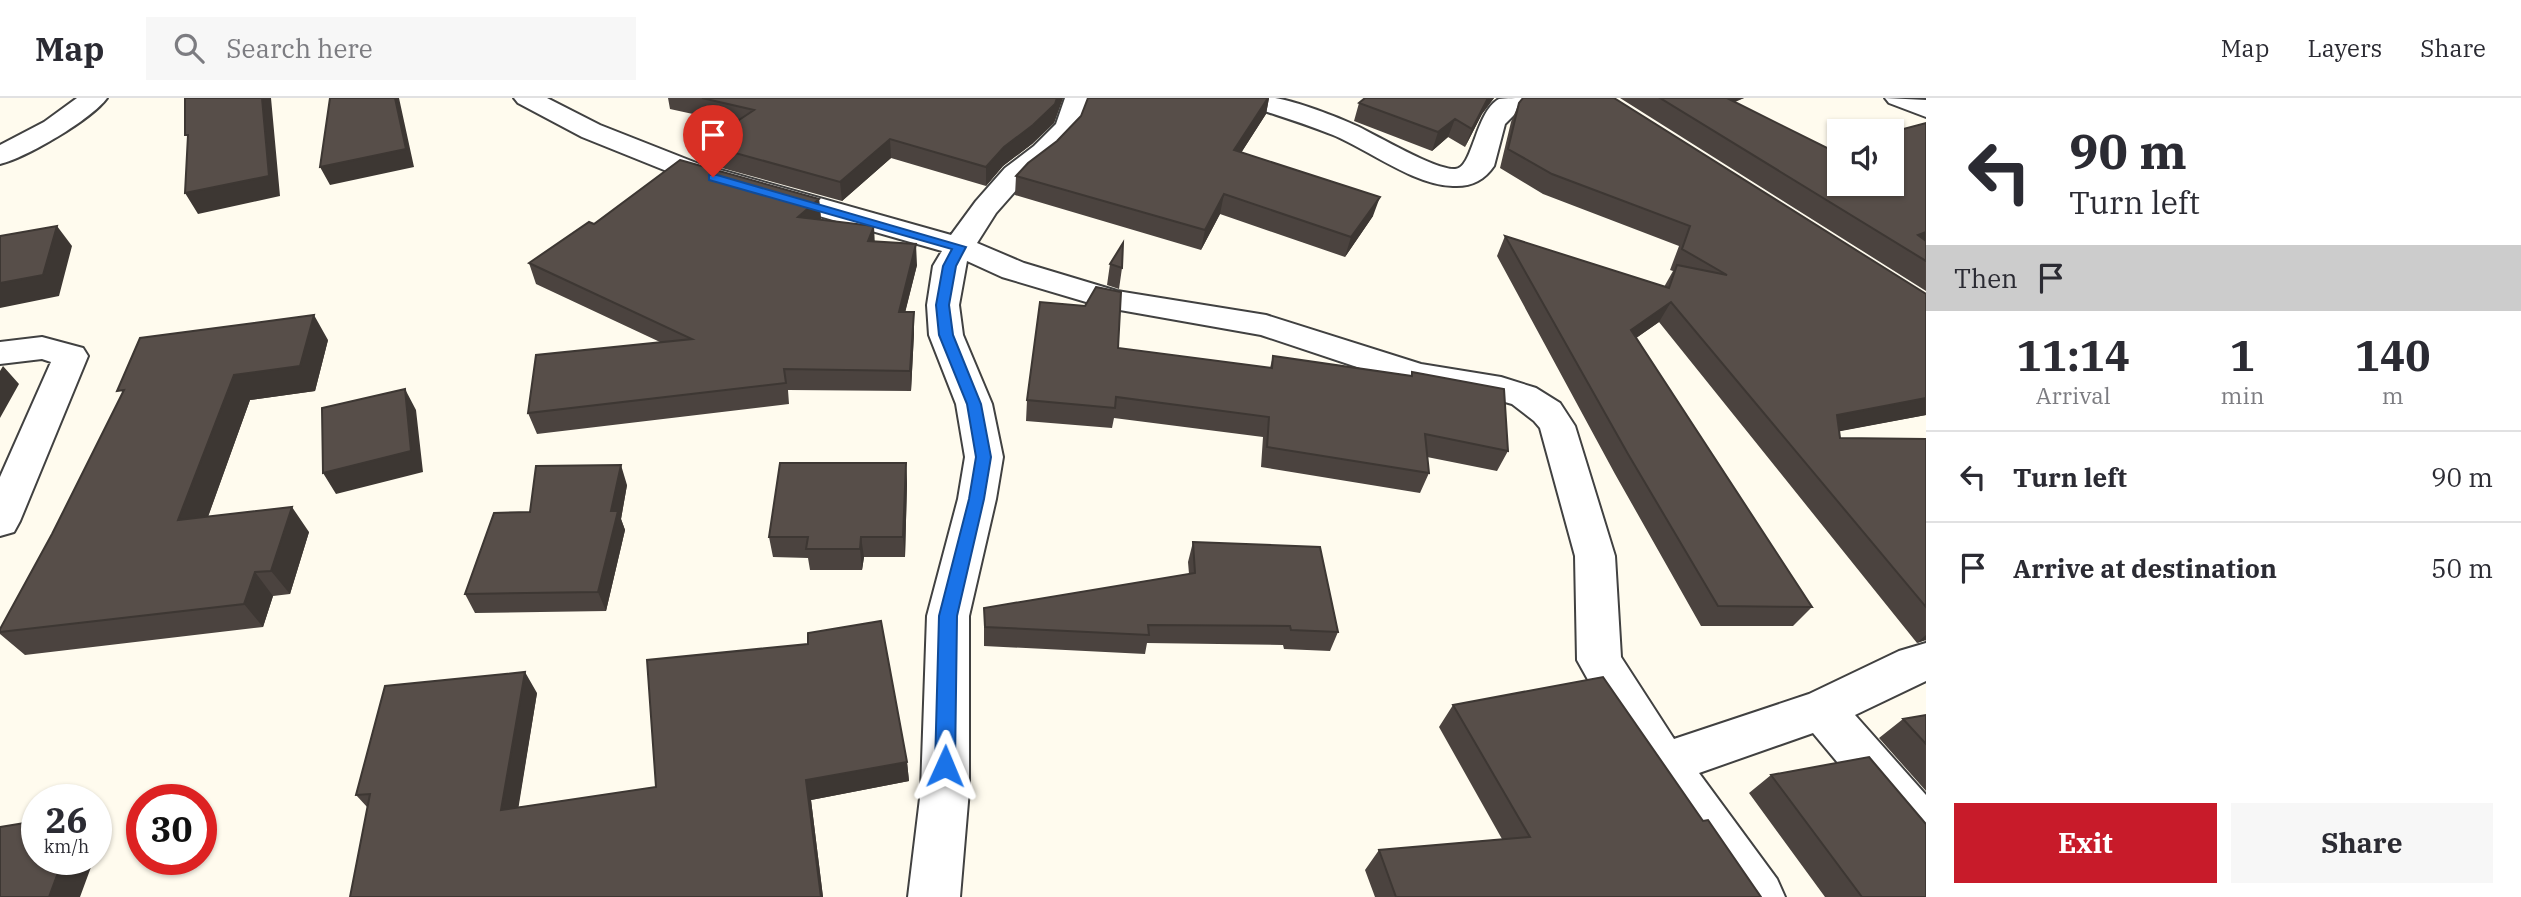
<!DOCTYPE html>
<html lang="en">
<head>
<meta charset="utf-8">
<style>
  body { margin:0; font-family:"IBM Plex Serif",serif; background:#f7f7f7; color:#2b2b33; height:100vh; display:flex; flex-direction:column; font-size:26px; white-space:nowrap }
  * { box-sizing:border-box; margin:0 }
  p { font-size:23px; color:#7c7c81 }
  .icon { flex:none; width:38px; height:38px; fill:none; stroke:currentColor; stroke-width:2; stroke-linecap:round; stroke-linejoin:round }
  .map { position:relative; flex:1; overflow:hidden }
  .details { display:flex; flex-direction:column; background:#fff; width:595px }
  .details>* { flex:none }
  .banner { background:#fff; color:#2b2b33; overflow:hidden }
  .tools { position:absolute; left:1827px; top:21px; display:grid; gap:14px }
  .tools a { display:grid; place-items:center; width:77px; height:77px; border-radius:0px; background:#fff; box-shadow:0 2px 5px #0004; font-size:35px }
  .speed { position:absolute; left:21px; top:686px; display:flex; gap:14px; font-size:35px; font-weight:700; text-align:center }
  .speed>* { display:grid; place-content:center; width:91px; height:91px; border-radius:50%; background:#fff; box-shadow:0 2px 5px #0004; line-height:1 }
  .speed small { font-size:18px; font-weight:400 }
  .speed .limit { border:10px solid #d22; background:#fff; color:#111 }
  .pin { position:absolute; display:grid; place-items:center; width:60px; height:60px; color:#fff; margin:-72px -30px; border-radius:50% 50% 50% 0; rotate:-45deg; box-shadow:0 0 7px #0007 }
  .pin .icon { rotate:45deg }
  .me { position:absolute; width:77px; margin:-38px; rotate:1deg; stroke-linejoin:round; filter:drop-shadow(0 0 5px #0008) }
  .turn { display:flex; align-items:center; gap:24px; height:147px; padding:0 28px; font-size:32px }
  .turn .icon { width:91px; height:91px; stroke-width:2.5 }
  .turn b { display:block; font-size:49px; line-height:60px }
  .then { display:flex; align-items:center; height:66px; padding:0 28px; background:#0003; gap:14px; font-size:26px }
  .eta { display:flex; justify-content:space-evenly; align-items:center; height:119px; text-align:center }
  .eta b { font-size:42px; font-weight:700; line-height:49px }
  .primary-button { display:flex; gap:14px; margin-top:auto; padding:14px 28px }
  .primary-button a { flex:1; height:80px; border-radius:0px; background:#c81b2a; color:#fff; font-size:28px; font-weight:700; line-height:80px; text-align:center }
  .primary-button a+a { background:#f7f7f7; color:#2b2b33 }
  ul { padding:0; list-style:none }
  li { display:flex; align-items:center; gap:21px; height:91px; padding:0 28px; border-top:2px solid #e1e1e2 }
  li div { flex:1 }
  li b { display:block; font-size:26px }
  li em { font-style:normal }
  header { display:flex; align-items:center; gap:42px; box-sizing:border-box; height:98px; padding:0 35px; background:#fff; border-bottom:2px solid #e1e1e2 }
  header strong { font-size:33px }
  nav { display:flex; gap:38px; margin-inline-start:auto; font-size:24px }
  .search { width:490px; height:63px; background:#f7f7f7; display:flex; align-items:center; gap:18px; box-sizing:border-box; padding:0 24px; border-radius:0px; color:#7c7c81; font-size:26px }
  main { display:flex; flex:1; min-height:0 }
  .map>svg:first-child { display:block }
</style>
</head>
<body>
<header>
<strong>Map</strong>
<div class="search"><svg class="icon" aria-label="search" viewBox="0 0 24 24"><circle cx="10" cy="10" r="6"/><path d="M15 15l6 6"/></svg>Search here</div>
<nav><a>Map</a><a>Layers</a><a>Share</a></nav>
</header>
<main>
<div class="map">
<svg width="1926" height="799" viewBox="0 0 1926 799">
  <rect width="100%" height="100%" fill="#fffbee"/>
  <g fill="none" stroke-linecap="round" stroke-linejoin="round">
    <g stroke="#414141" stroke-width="4">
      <path id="minor" d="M 77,0 L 107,0 C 92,21 26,60 0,66 L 0,47 L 44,24 Z
        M 514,0 L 547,0 L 600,27 L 699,66 L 951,137 L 976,103 L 1005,70 L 1034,48 L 1056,26 L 1065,0 L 1091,0 L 1077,35 L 1054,60 L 1025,82 L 996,115 L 977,145 L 1024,165 L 1117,193 L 1266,217 L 1421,266 L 1501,279 L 1536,290 L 1560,305 L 1575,328 L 1615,458 L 1621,559 L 1674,641 L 1809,596 L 1899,553 L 1926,545 L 1926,583 L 1855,617 L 1926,697 L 1926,756 L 1909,750 L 1813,635 L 1699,675 L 1777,781 L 1785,799 L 1728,799 L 1625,648 L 1577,562 L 1575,458 L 1540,330 L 1534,323 L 1512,306 L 1498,302 L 1405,285 L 1261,237 L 1103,209 L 1002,179 L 967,163 L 959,207 L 963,237 L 992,306 L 1003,359 L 996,401 L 969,518 L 969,692 L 960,799 L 908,799 L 921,692 L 927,518 L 958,401 L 965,359 L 956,306 L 929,237 L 927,207 L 933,168 L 942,153 L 679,78 L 582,39 L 518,5 Z
        M 1237,0 C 1249,0 1263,0 1275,0 C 1296,3 1337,19 1357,28 C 1378,38 1435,72 1455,71 C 1473,71 1475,14 1499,1 C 1507,0 1522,0 1531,0 L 1505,26 L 1494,68 C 1484,83 1470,89 1453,88 C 1414,87 1369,52 1333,37 C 1303,25 1272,16 1241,5 Z
        M 1885,0 L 1926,2 L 1926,19 L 1889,5 Z
        M 42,239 L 83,250 L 88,258 L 20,423 L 14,434 L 0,438 L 0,379 L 51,264 L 42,261 L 0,266 L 0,244 Z"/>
    </g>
    <use href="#minor" fill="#fff" fill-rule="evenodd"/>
  </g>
  <path fill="#4b433f" d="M 668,0 L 1063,0 L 1054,25 L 1032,46 L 1003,68 L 986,88 L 891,60 L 842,103 L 707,66 L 703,46 L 734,25 L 670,11 Z
    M 1088,0 L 1269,0 L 1266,16 L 1241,55 L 1373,118 L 1345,159 L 1220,116 L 1201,152 L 1015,97 L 1016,78 L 1057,43 L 1081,18 Z
    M 1365,0 L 1494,0 L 1482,16 L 1465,49 L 1448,39 L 1432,53 L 1354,23 L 1359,5 Z
    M 1614,0 L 1926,317 L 1839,333 L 1840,340 L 1926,341 L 1926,543 L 1925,542 L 1917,545 L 1659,224 L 1636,240 L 1812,509 L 1793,528 L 1701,528 L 1615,376 L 1497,158 L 1505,138 L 1664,189 L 1673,173 L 1670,172 L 1679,148 L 1543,96 L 1500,70 L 1511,24 L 1519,5 Z
    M 1620,0 L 1744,0 L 1735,4 L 1829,51 L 1926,25 L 1926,193 Z
    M 819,101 L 821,122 L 875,143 L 917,167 L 905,214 L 914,235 L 911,293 L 788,292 L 789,306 L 537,336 L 528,315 L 660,244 L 536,186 L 529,165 L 594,126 Z
    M 1110,166 L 1122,170 L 1119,191 L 1107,187 Z
    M 328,242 L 315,293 L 250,302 L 208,419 L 309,434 L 290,496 L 273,498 L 263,529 L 25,557 L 0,536 L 0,531 L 52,436 Z
    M 1118,250 L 1270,270 L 1273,258 L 1411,278 L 1412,274 L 1508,353 L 1497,373 L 1427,359 L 1429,375 L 1420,395 L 1261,369 L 1263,339 L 1114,320 L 1112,330 L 1026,323 L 1027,302 Z
    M 906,365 L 907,386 L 905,459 L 864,459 L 862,472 L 810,472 L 808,460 L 773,459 L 769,439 Z
    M 627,387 L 621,421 L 625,432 L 606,513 L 475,515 L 465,496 L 530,414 Z
    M 1193,444 L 1338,534 L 1330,553 L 1284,551 L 1283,547 L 1147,545 L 1145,556 L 984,548 L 984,510 L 1189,476 L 1188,464 Z
    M 537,595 L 518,709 L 907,664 L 909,683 L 811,702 L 823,799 L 350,799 L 368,710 L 356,697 Z
    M 1453,607 L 1703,723 L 1761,799 L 1375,799 L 1365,772 L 1379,752 L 1502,741 L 1439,629 Z
    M 1926,617 L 1926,693 L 1879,640 L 1903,621 Z
    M 1771,677 L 1926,799 L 1825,799 L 1749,695 Z"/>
  <path fill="#3d3733" d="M 262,0 L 271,0 L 280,98 L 198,116 L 185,95 Z
    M 395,0 L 399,0 L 414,69 L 330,87 L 320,69 Z
    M 1057,0 L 1063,0 L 1054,25 L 1032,46 L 1003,68 L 986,88 L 986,69 L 1004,49 Z
    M 1268,0 L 1269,0 L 1266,16 L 1230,72 L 1234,52 Z
    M 1488,0 L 1494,0 L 1482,16 L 1465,49 L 1472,31 Z
    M 1715,0 L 1744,0 L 1707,14 Z
    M 1455,21 L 1448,39 L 1432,53 L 1438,34 Z
    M 890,41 L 891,60 L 842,103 L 840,84 Z
    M 1224,96 L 1220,116 L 1201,152 L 1205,132 Z
    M 1380,99 L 1373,118 L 1345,159 L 1351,139 Z
    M 819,101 L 821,121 L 801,139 L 798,119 Z
    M 57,128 L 72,148 L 59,198 L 0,210 L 0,185 Z
    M 874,128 L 875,149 L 868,143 Z
    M 1926,134 L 1926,149 L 1918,137 Z
    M 916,146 L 917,167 L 900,235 L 899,214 Z
    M 1671,204 L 1659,224 L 1619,252 L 1631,232 Z
    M 914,214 L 914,235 L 911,293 L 910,273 Z
    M 314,217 L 328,242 L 315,293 L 250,302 L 198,446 L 178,422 L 234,277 Z
    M 3,268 L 19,286 L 0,320 L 0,273 Z
    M 405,291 L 416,312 L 423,374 L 336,396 L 323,375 Z
    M 1926,300 L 1926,317 L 1820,337 L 1837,317 Z
    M 906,365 L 907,386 L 905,459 L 903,439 Z
    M 621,367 L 627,387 L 621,421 L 625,432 L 606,513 L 598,494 L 611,413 Z
    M 292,409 L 309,434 L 290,496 L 271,473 Z
    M 861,439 L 864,459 L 862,472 L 860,451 Z
    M 255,474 L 273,498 L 263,529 L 244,506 Z
    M 1926,537 L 1926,542 L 1917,545 Z
    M 525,574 L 537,595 L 515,731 L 501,712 Z
    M 907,664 L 909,683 L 811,702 L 823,799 L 821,799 L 806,682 Z
    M 96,727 L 104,733 L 96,755 Z
    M 63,761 L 94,761 L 80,799 L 49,799 Z"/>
  <path fill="#574e49" stroke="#3d3733" stroke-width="2" d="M 185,0 L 262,0 L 269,78 L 185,95 L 188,37 L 185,37 Z
    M 330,0 L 395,0 L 406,51 L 320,69 Z
    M 702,0 L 1057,0 L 1055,6 L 1033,27 L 1004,49 L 986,69 L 890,41 L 840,84 L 703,46 L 754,12 Z
    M 1088,0 L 1268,0 L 1234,52 L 1380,99 L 1351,139 L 1224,96 L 1205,132 L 1016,78 L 1028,65 L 1057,43 L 1081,18 Z
    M 1365,0 L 1488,0 L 1472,31 L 1455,21 L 1438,34 L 1359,5 Z
    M 1523,0 L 1614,0 L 1926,196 L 1926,300 L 1837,317 L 1840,340 L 1926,341 L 1926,509 L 1671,204 L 1631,232 L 1812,509 L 1718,508 L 1628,356 L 1505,138 L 1669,190 L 1677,167 L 1727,177 L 1682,151 L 1690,128 L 1552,76 L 1508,51 L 1519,5 Z
    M 1660,0 L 1727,0 L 1829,51 L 1839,48 L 1839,86 L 1892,86 L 1892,34 L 1926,25 L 1926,134 L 1918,137 L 1926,143 L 1926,163 Z
    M 680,62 L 819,101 L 798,119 L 874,128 L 868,143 L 916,146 L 899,214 L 914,214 L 910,273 L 784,271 L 786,285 L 528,315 L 536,257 L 692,241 L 529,165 L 589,124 L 594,126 Z
    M 57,128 L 43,177 L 0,185 L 0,138 Z
    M 1123,145 L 1122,170 L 1110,166 Z
    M 1096,189 L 1121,194 L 1118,250 L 1272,270 L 1273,258 L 1412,278 L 1412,274 L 1504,291 L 1508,353 L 1425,336 L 1429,375 L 1267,349 L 1269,319 L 1116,299 L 1115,310 L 1027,302 L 1040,204 L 1085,208 Z
    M 314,217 L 300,268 L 234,277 L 178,422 L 292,409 L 271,473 L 255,474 L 244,506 L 0,534 L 0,531 L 52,436 L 124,292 L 117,293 L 140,240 Z
    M 405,291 L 411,353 L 323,375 L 322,310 Z
    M 780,365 L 906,365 L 903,439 L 861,439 L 860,451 L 806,451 L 808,439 L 769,439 Z
    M 621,367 L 611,413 L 618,413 L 598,494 L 465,496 L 494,415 L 530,414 L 536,368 Z
    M 1193,444 L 1320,449 L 1338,534 L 1291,532 L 1290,528 L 1148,527 L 1149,537 L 985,529 L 984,510 L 1195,475 Z
    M 881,523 L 907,664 L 806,682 L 821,799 L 350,799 L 370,696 L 356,697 L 385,588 L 525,574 L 501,712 L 656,689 L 647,562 L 808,546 L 808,535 Z
    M 1603,579 L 1703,723 L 1708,722 L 1761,799 L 1396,799 L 1379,752 L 1530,739 L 1453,607 Z
    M 1926,617 L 1926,646 L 1903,621 Z
    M 1869,659 L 1926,726 L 1926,799 L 1862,799 L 1771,677 Z
    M 37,723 L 37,761 L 63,761 L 49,799 L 0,799 L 0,729 Z"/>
  <path fill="#1a73e8" stroke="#114b97" stroke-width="2" d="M 709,77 L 717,77 L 966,149 L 956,168 L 949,207 L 953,237 L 981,306 L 991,359 L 984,401 L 957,518 L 955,668 L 952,674 L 945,676 L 938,674 L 935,668 L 939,518 L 969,401 L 976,359 L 967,306 L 939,237 L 936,207 L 943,168 L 952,151 L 709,82 Z"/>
</svg>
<div class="tools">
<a><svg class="icon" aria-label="sound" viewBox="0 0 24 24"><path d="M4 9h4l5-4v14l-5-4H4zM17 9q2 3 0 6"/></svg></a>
</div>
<div class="speed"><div>26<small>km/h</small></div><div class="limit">30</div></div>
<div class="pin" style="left:713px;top:79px;background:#d93025"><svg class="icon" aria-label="arrive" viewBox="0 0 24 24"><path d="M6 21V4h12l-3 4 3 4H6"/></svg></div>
<svg class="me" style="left:945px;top:668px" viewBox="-20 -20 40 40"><path d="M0-17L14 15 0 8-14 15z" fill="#1a73e8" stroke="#fff" stroke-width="4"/></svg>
</div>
<section class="details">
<div class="banner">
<div class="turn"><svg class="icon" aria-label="left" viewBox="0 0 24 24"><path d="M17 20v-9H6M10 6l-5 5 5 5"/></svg><div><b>90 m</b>Turn left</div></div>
<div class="then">Then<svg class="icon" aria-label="arrive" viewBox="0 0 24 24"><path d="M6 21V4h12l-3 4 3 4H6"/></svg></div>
</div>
<div class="eta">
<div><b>11:14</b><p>Arrival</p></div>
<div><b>1</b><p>min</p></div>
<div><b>140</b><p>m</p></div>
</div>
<ul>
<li><svg class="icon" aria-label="left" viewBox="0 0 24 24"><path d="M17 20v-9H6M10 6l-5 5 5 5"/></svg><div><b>Turn left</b></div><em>90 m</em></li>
<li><svg class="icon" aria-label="arrive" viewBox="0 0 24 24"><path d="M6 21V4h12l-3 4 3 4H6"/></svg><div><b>Arrive at destination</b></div><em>50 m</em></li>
</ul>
<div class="primary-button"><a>Exit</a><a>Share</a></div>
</section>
</main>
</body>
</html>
